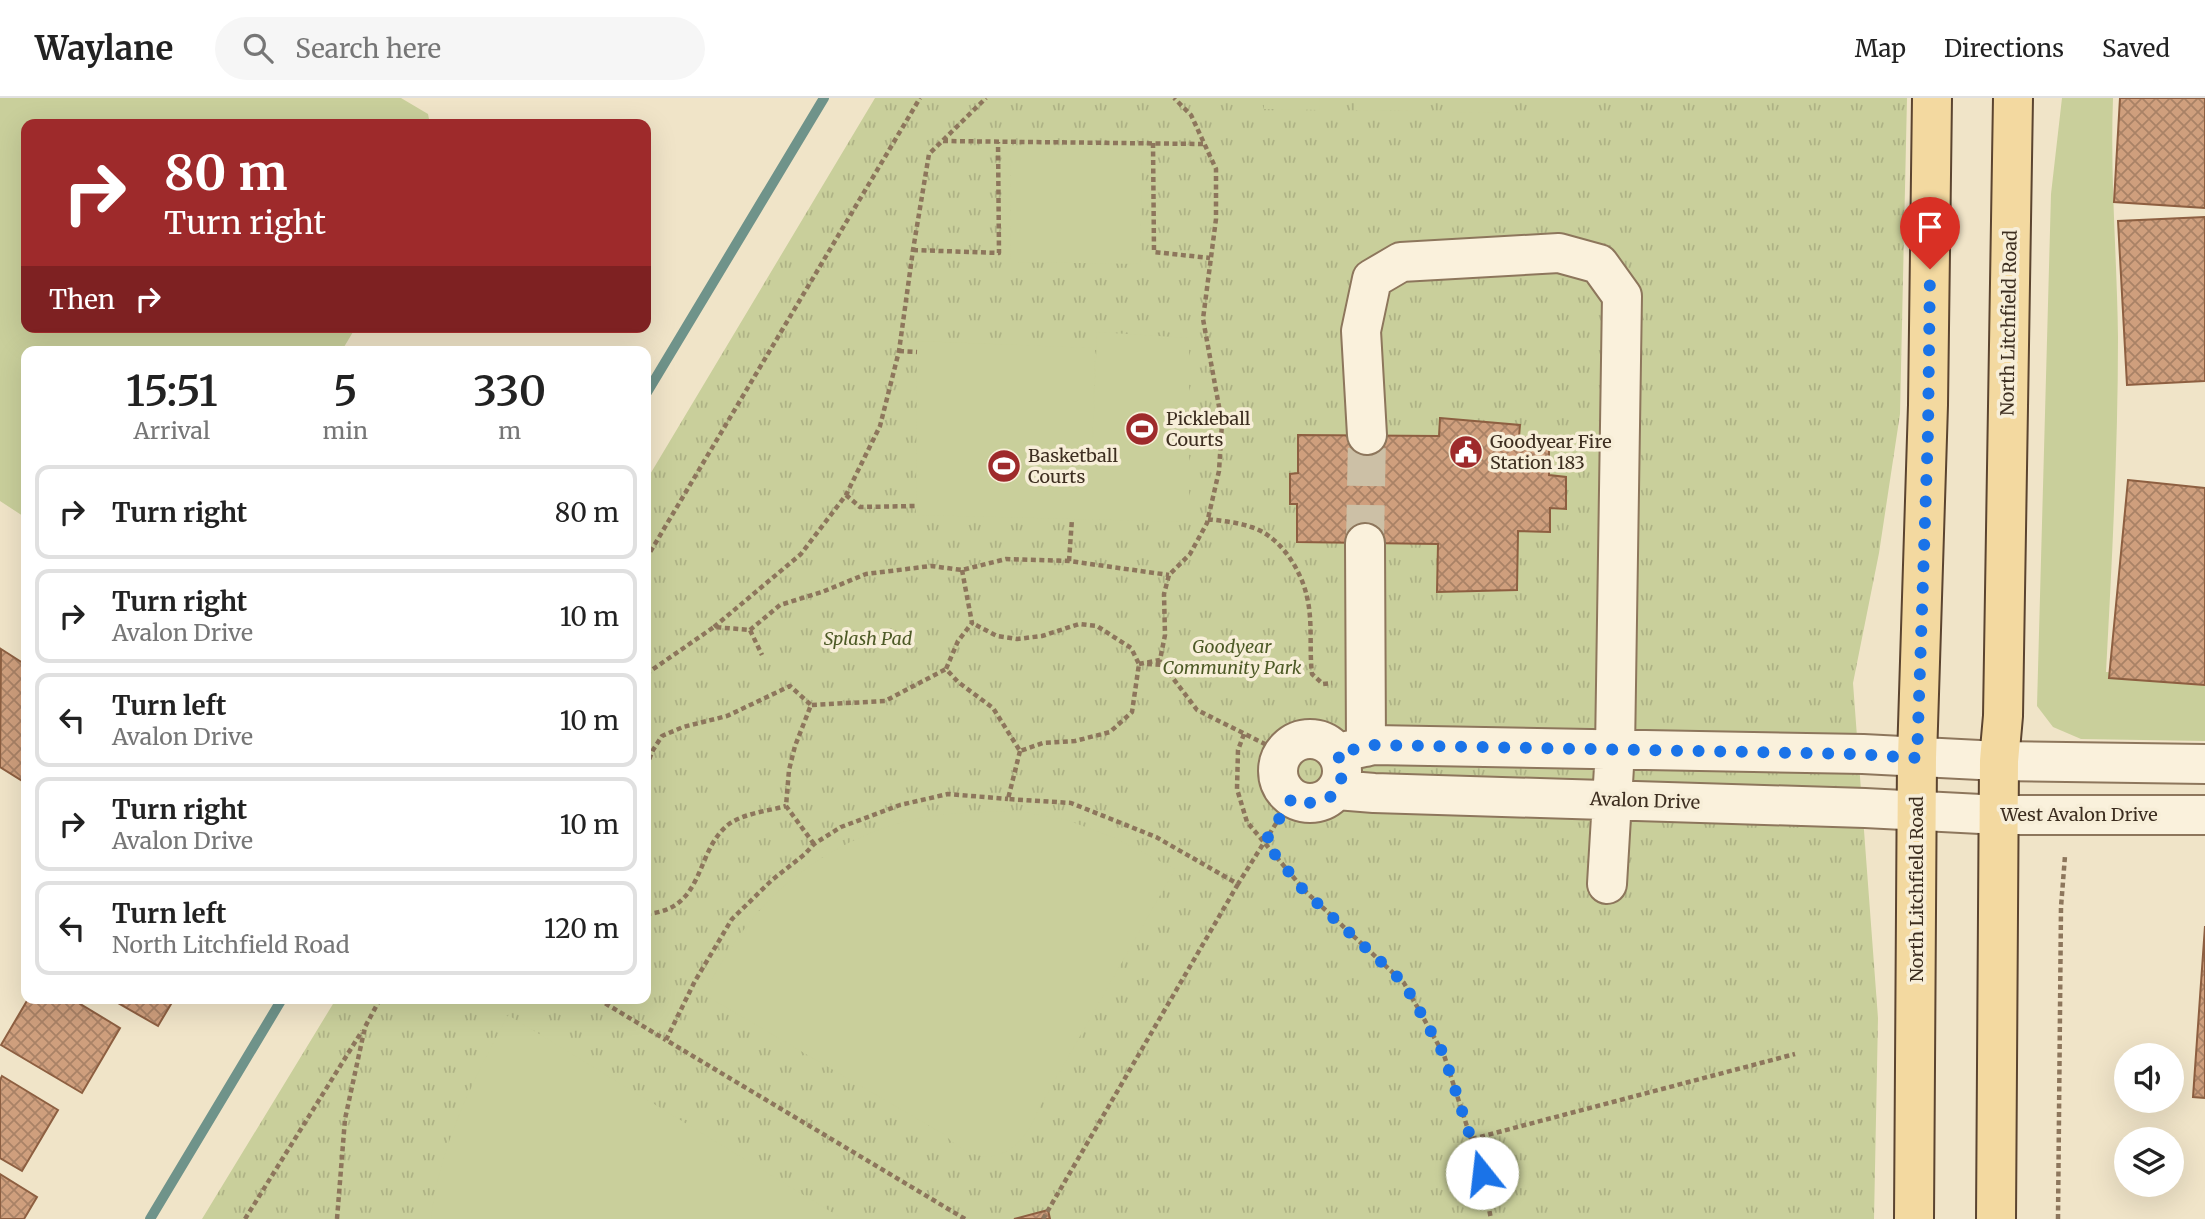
<!DOCTYPE html>
<html lang="en">
<head>
<meta charset="utf-8">
<style>
  body { margin:0; font-family:Merriweather,serif; background:#f6f6f6; color:#222; height:100vh; display:flex; flex-direction:column; font-size:26px; white-space:nowrap }
  * { box-sizing:border-box; margin:0 }
  p { font-size:23px; color:#767676 }
  .icon { flex:none; width:38px; height:38px; fill:none; stroke:currentColor; stroke-width:2; stroke-linecap:round; stroke-linejoin:round }
  .map { position:relative; flex:1; overflow:hidden }
  .drawer { position:absolute; left:21px; top:248px; width:630px; height:658px; display:flex; flex-direction:column; background:#fff; border-radius:14px; box-shadow:0 7px 28px #0002 }
  .drawer>* { flex:none }
  .banner { position:absolute; left:21px; top:21px; width:630px; height:214px; border-radius:14px; box-shadow:0 7px 28px #0002; background:#9e2a2b; color:#fff; overflow:hidden }
  .fabs { position:absolute; left:2114px; top:945px; display:grid; gap:14px }
  .fabs a { display:grid; place-items:center; width:70px; height:70px; border-radius:50%; background:#fff; box-shadow:0 7px 28px #0002; font-size:35px }
  .pin { position:absolute; display:grid; place-items:center; width:60px; height:60px; color:#fff; margin:-72px -30px; border-radius:50% 50% 50% 0; rotate:-45deg; box-shadow:0 0 7px #0007 }
  .pin .icon { rotate:45deg }
  .me { position:absolute; width:77px; margin:-38px; rotate:344deg; stroke-linejoin:round; filter:drop-shadow(0 0 5px #0008) }
  .turn { display:flex; align-items:center; gap:24px; height:147px; padding:0 28px; font-size:32px }
  .turn .icon { width:91px; height:91px; stroke-width:2.5 }
  .turn b { display:block; font-size:49px; line-height:60px }
  .then { display:flex; align-items:center; height:66px; padding:0 28px; background:#0003; gap:14px; font-size:26px }
  .eta { display:flex; justify-content:space-evenly; align-items:center; height:119px; text-align:center }
  .eta b { font-size:42px; font-weight:600; line-height:49px }
  ul { padding:0; list-style:none }
  li { display:flex; align-items:center; gap:21px; height:94px; margin:0 14px 10px; padding:0 14px; border:4px solid #e0e0e0; border-radius:14px }
  li div { flex:1 }
  li b { display:block; font-size:26px }
  li em { font-style:normal }
  header { display:flex; align-items:center; gap:42px; box-sizing:border-box; height:98px; padding:0 35px; background:#fff; border-bottom:2px solid #e0e0e0 }
  header strong { font-size:33px }
  nav { display:flex; gap:38px; margin-inline-start:auto; font-size:24px }
  .search { width:490px; height:63px; background:#f6f6f6; display:flex; align-items:center; gap:18px; box-sizing:border-box; padding:0 24px; border-radius:38px; color:#767676; font-size:26px }
  .map>svg:first-child { display:block }
</style>
</head>
<body>
<header>
<strong>Waylane</strong>
<div class="search"><svg class="icon" aria-label="search" viewBox="0 0 24 24"><circle cx="10" cy="10" r="6"/><path d="M15 15l6 6"/></svg>Search here</div>
<nav><a>Map</a><a>Directions</a><a>Saved</a></nav>
</header>
<div class="map">
<svg width="2205" height="1121" viewBox="0 0 2205 1121">
  <defs>
    <pattern id="park-tufts" width="24" height="20" patternUnits="userSpaceOnUse" patternTransform="scale(1.75)"><rect width="24" height="20" fill="#c9cf9b"/><path d="M3 7l-1-3M5 7V3M7 7l1-3M15 17l-1-3M17 17v-4M19 17l1-3" fill="none" stroke="#aeb285"/></pattern>
    <pattern id="building-cross-hatch" width="8" height="8" patternUnits="userSpaceOnUse" patternTransform="scale(1.75)"><rect width="8" height="8" fill="#cf9f7d"/><path d="M0 0l8 8M0 8l8-8" fill="none" stroke="#a98266"/></pattern>
  </defs>
  <rect width="100%" height="100%" fill="#f0e4c8"/>
  <path fill="url(#park-tufts)" d="M 875,0 L 1907,0 L 1900,316 L 1879,455 L 1853,585 L 1878,920 L 1874,1121 L 202,1121 L 336,901 L 646,901 L 646,383 Z"/>
  <path fill="#c9cf9b" d="M 0,0 L 401,0 L 428,16 L 430,26 L 26,26 L 26,229 L 356,229 L 341,254 L 26,254 L 26,420 L 0,403 Z
    M 1264,0 L 1320,0 L 1319,12 L 1264,11 Z
    M 1356,0 L 1411,0 L 1411,13 L 1355,12 Z
    M 1447,0 L 1502,0 L 1502,15 L 1447,14 Z
    M 1538,0 L 1594,0 L 1594,15 L 1538,15 Z
    M 2062,0 L 2113,0 C 2110,80 2117,159 2118,239 C 2118,351 2112,462 2106,574 L 2205,577 L 2205,643 L 2081,641 L 2053,629 L 2037,608 L 2051,96 Z
    M 1011,49 L 1142,50 L 1140,166 L 1010,164 Z
    M 1097,234 L 1189,240 L 1189,424 L 916,417 L 917,243 L 1095,250 L 1092,367 Z
    M 1018,713 L 1067,722 L 1117,741 L 1175,771 L 1038,1012 C 1021,1058 982,1076 945,1037 L 703,896 C 718,870 734,843 753,820 C 793,772 850,737 911,722 C 945,714 983,714 1018,713 Z
    M 508,917 L 843,1121 L 431,1121 C 440,1046 473,983 508,917 Z"/>
  <g fill="none" stroke-linecap="round" stroke-linejoin="round">
    <path stroke="#6f938a" stroke-width="10" d="M 646,296 L 824,0
      M 150,1121 L 282,901"/>
  </g>
  <path fill="url(#building-cross-hatch)" stroke="#8d5f41" stroke-width="2" d="M 2120,0 L 2205,0 L 2205,110 L 2114,104 Z
    M 2205,119 L 2205,283 L 2127,287 L 2118,123 Z
    M 1440,320 L 1520,327 L 1519,339 L 1549,341 L 1549,377 L 1566,379 L 1566,411 L 1550,410 L 1550,434 L 1518,433 L 1517,492 L 1437,494 L 1438,446 L 1297,444 L 1297,406 L 1290,406 L 1290,376 L 1298,375 L 1298,337 L 1439,338 Z
    M 2128,382 L 2205,390 L 2205,587 L 2109,580 Z
    M 1,551 L 26,567 L 26,679 L 24,684 L 0,669 Z
    M 2205,828 L 2205,1000 L 2193,999 Z
    M 28,901 L 72,901 L 120,930 L 82,995 L 1,947 Z
    M 111,901 L 174,901 L 158,928 Z
    M 2,978 L 58,1012 L 22,1073 L 0,1060 L 0,982 Z
    M 0,1076 L 37,1099 L 24,1121 L 0,1121 Z
    M 1048,1112 L 1050,1121 L 1014,1121 Z"/>
  <g fill="none" stroke-linecap="round" stroke-linejoin="round">
    <path stroke="#ccc0a6" stroke-width="38" stroke-dasharray="38 19" stroke-linecap="butt" d="M 1365,445 L 1367,337"/>
    <g stroke="#8d765c" stroke-width="42">
      <path id="minor" d="M 1367,337 L 1361,233 L 1372,181 L 1401,164 L 1559,155 L 1599,166 L 1622,198 L 1615,652 L 1607,786
        M 1365,445 L 1366,649
        M1278 673a32 32 0 1 1 64 0a32 32 0 1 1-64 0Z
        M 1337,655 L 1374,647 L 1863,656 L 1999,663 L 2205,666
        M 1337,692 L 1374,695 L 1865,710 L 2000,717 L 2205,717"/>
    </g>
    <g stroke="#5b4430" stroke-width="42">
      <path id="major" d="M 1914,1121 L 1917,660 L 1928,307 L 1932,0
        M 1996,1121 L 1999,663 L 2003,618 L 2013,0"/>
    </g>
    <path stroke="#8d765c" stroke-width="4.5" stroke-dasharray="5 3.5" stroke-linecap="butt" d="M 943,43 L 1205,46
      M 1153,45 L 1154,154 L 1210,160
      M 913,152 L 999,155 L 998,44
      M 899,253 L 917,254
      M 846,397 L 860,409 L 916,408
      M 1208,421 C 1222,423 1237,424 1251,429 C 1279,437 1301,471 1307,499 C 1313,524 1309,551 1312,576 L 1323,586 L 1332,585
      M 646,461 L 920,0
      M 1069,463 L 1072,421
      M 962,472 L 972,525 L 958,543 L 946,571 L 958,584 L 993,610 L 1020,653 L 1043,645 L 1075,643 L 1110,634 L 1132,614 L 1139,566 L 1131,550 L 1097,528 L 1079,526 L 1042,538 L 1017,541 L 997,538 L 972,525
      M 714,529 L 801,456 L 846,397 L 880,328 L 899,253 L 913,152 L 929,56 L 986,0
      M 750,532 L 780,507 L 822,494 L 866,476 L 931,468 L 962,472 L 1006,461 L 1069,463 L 1169,477
      M 1139,566 L 1160,562 L 1165,537 L 1164,496 L 1169,477 L 1190,456 L 1207,425 L 1219,373 L 1222,325 L 1203,221 L 1216,121 L 1216,71 L 1191,17 L 1174,0
      M 1147,566 L 1163,567 L 1197,612 L 1283,655
      M 646,576 L 714,529 L 750,532 L 762,557
      M 1244,636 L 1238,652 L 1237,691 L 1247,724 L 1305,793 L 1404,885 L 1444,957 L 1482,1075 L 1491,1121
      M 1020,653 L 1008,701 L 1071,705 L 1156,739 L 1238,786 L 1292,700
      M 646,669 L 653,652 L 662,638 L 683,629 L 727,618 L 790,588 L 811,607
      M 814,746 L 786,708 L 789,672 L 795,648 L 811,607 L 885,603 L 946,571
      M 646,816 C 706,812 694,753 729,726 C 745,715 768,713 786,708
      M 598,901 L 666,942
      M 1472,1041 L 1795,956
      M 245,1121 L 362,933
      M 337,1121 L 345,1021 L 365,929 L 380,901
      M 965,1121 L 666,942 L 695,883 L 732,821 L 772,782 L 805,756 L 814,746 L 841,729 L 900,707 L 948,696 L 1008,701
      M 1043,1121 L 1238,786
      M 2058,1121 L 2061,809 L 2065,758"/>
    <use href="#minor" stroke="#faf1dc" stroke-width="38"/>
    <use href="#major" stroke="#f3d9a0" stroke-width="38"/>
  </g>
  <g fill="none" stroke-linecap="round" stroke-linejoin="round">
    <path stroke="#1a73e8" stroke-width="12" stroke-dasharray="0 21.6" d="M 1482,1075 L 1444,957 L 1404,885 L 1304,793 L 1265,744 L 1292,700 C 1326,716 1353,689 1337,655 L 1374,647 L 1856,656 L 1917,660 L 1928,334 L 1930,171"/>
  </g>
  <defs>
    <g id="stadium-disc" transform="scale(1.75)"><circle r="9.5" fill="#9e2a2b" stroke="#f7eed8"/><path d="M0-5a6.5 5 0 1 0 0 10a6.5 5 0 1 0 0-10ZM-3.5-1.8h7v3.6h-7Z" fill="#fff"/></g>
    <g id="civic-disc" transform="scale(1.75)"><circle r="9.5" fill="#9e2a2b" stroke="#f7eed8"/><path d="M-.6-6.5H3V-4.5H.6V-3L4-1V1h2V6H-6V1h2V-1L-.6-3ZM-1.2 2.5V6h2.4V2.5Z" fill="#fff"/></g>
  </defs>
  <g fill-rule="evenodd">
    <use href="#stadium-disc" x="1142" y="331"/>
    <use href="#civic-disc" x="1466" y="354"/>
    <use href="#stadium-disc" x="1004" y="368"/>
  </g>
  <g text-anchor="middle" stroke-width="7" stroke-linejoin="round" paint-order="stroke">
    <g font-size="18" fill="#3d2e20" stroke="#f7eed8">
      <text transform="translate(2009 225) rotate(-89)" y="6">North Litchfield Road</text>
      <text transform="translate(1645 703) rotate(2)" y="6">Avalon Drive</text>
      <text x="2079" y="723">West Avalon Drive</text>
      <text transform="translate(1917 791) rotate(-90)" y="6">North Litchfield Road</text>
    </g>
    <g font-size="18" fill="#3d2e20" stroke="#f7eed8" text-anchor="start">
      <text x="1166" y="327">Pickleball<tspan x="1166" dy="21">Courts</tspan></text>
      <text x="1490" y="350">Goodyear Fire<tspan x="1490" dy="21">Station 183</tspan></text>
      <text x="1028" y="364">Basketball<tspan x="1028" dy="21">Courts</tspan></text>
    </g>
    <g font-size="18" font-style="italic" fill="#4d5a26" stroke="#f7eed8">
      <text x="868" y="547">Splash Pad</text>
      <text x="1232" y="555">Goodyear<tspan x="1232" dy="21">Community Park</tspan></text>
    </g>
  </g>
</svg>
<div class="fabs">
<a><svg class="icon" aria-label="sound" viewBox="0 0 24 24"><path d="M4 9h4l5-4v14l-5-4H4zM17 9q2 3 0 6"/></svg></a>
<a><svg class="icon" aria-label="layers" viewBox="0 0 24 24"><path d="M12 4l9 5-9 5-9-5zM3 14l9 5 9-5"/></svg></a>
</div>
<div class="pin" style="left:1930px;top:171px;background:#d93025"><svg class="icon" aria-label="arrive" viewBox="0 0 24 24"><path d="M6 21V4h12l-3 4 3 4H6"/></svg></div>
<svg class="me" style="left:1482px;top:1075px" viewBox="-20 -20 40 40"><circle r="19" fill="#fff"/><path d="M0-13L10 11 0 6-10 11z" fill="#1a73e8"/></svg>
<div class="banner">
<div class="turn"><svg class="icon" aria-label="right" viewBox="0 0 24 24"><path d="M7 20v-9h11M14 6l5 5-5 5"/></svg><div><b>80 m</b>Turn right</div></div>
<div class="then">Then<svg class="icon" aria-label="right" viewBox="0 0 24 24"><path d="M7 20v-9h11M14 6l5 5-5 5"/></svg></div>
</div>
<section class="drawer">
<div class="eta">
<div><b>15:51</b><p>Arrival</p></div>
<div><b>5</b><p>min</p></div>
<div><b>330</b><p>m</p></div>
</div>
<ul>
<li><svg class="icon" aria-label="right" viewBox="0 0 24 24"><path d="M7 20v-9h11M14 6l5 5-5 5"/></svg><div><b>Turn right</b></div><em>80 m</em></li>
<li><svg class="icon" aria-label="right" viewBox="0 0 24 24"><path d="M7 20v-9h11M14 6l5 5-5 5"/></svg><div><b>Turn right</b><p>Avalon Drive</p></div><em>10 m</em></li>
<li><svg class="icon" aria-label="left" viewBox="0 0 24 24"><path d="M17 20v-9H6M10 6l-5 5 5 5"/></svg><div><b>Turn left</b><p>Avalon Drive</p></div><em>10 m</em></li>
<li><svg class="icon" aria-label="right" viewBox="0 0 24 24"><path d="M7 20v-9h11M14 6l5 5-5 5"/></svg><div><b>Turn right</b><p>Avalon Drive</p></div><em>10 m</em></li>
<li><svg class="icon" aria-label="left" viewBox="0 0 24 24"><path d="M17 20v-9H6M10 6l-5 5 5 5"/></svg><div><b>Turn left</b><p>North Litchfield Road</p></div><em>120 m</em></li>
</ul>
</section>
</div>
</body>
</html>
